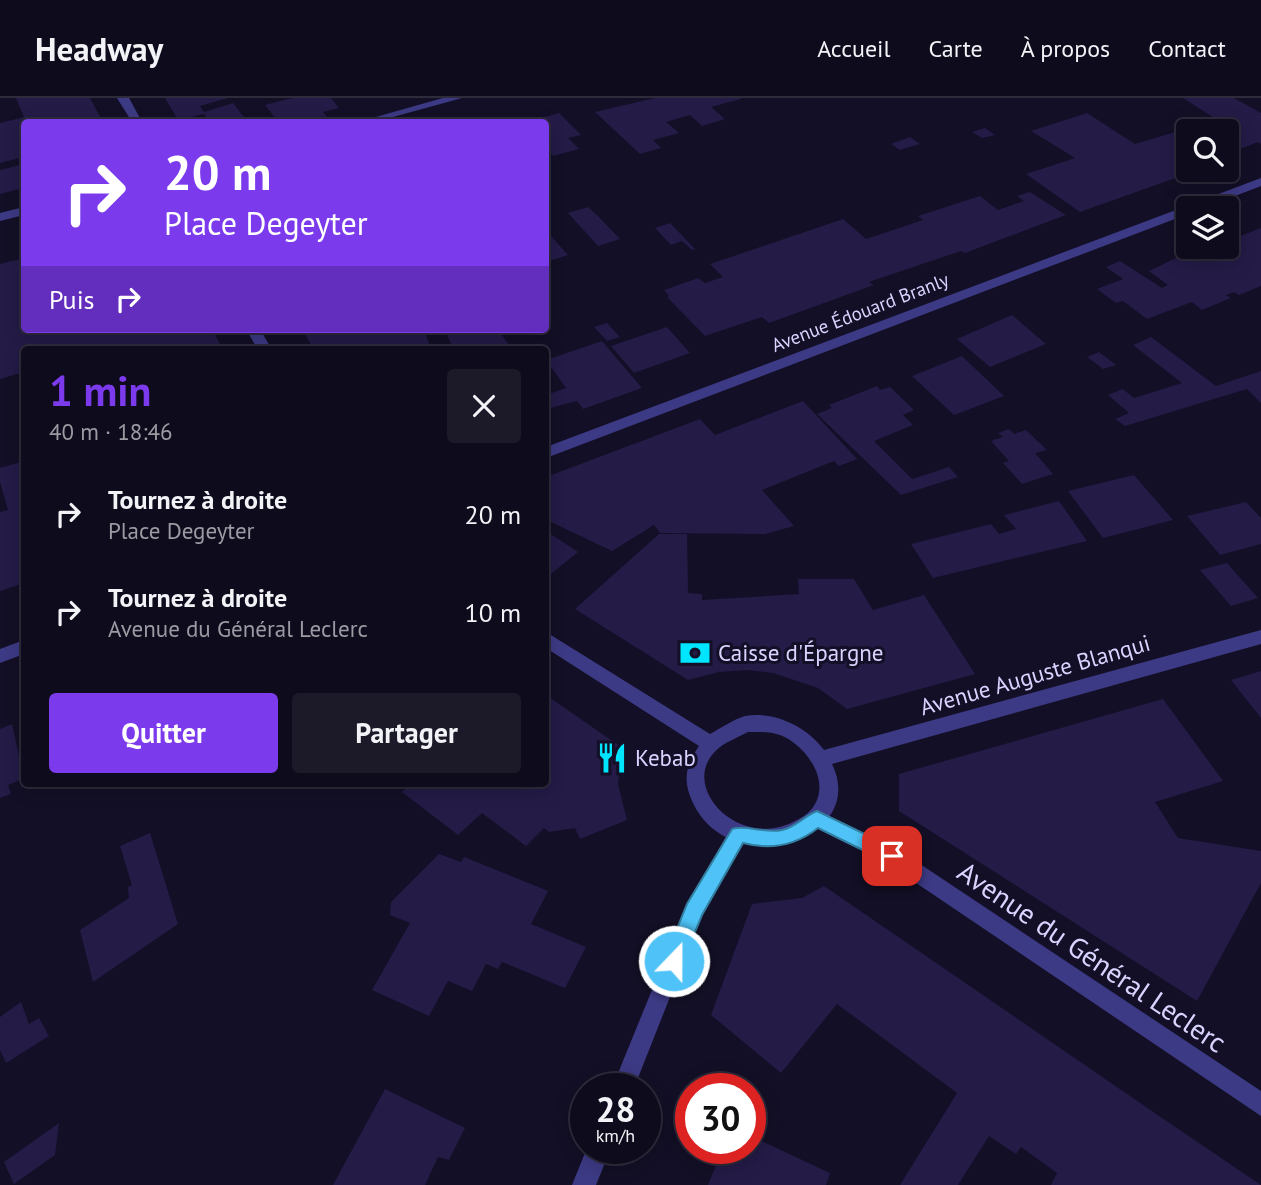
<!DOCTYPE html>
<html lang="fr">
<head>
<meta charset="utf-8">
<style>
  body { margin:0; font-family:"PT Sans",sans-serif; background:#1c1929; color:#f1f3f6; height:100vh; display:flex; flex-direction:column; font-size:26px; white-space:nowrap }
  * { box-sizing:border-box; margin:0 }
  p { font-size:23px; color:#9b9ba3 }
  .icon { flex:none; width:38px; height:38px; fill:none; stroke:currentColor; stroke-width:2; stroke-linecap:round; stroke-linejoin:round }
  .map { position:relative; flex:1; overflow:hidden }
  .side { position:absolute; left:21px; top:248px; width:528px; height:441px; display:flex; flex-direction:column; background:#0e0b1c; border-radius:7px; box-shadow:0 4px 18px #0003,0 0 0 2px #2e2b3b }
  .side>* { flex:none }
  .top-card { position:absolute; left:21px; top:21px; width:528px; height:214px; border-radius:7px; box-shadow:0 4px 18px #0003,0 0 0 2px #2e2b3b; background:#7c3aed; color:#fff; overflow:hidden }
  .tools { position:absolute; left:1176px; top:21px; display:grid; gap:14px }
  .tools a { display:grid; place-items:center; width:63px; height:63px; border-radius:7px; background:#0e0b1c; box-shadow:0 4px 18px #0003,0 0 0 2px #2e2b3b; font-size:35px }
  .speed { position:absolute; left:570px; top:975px; display:flex; gap:14px; font-size:35px; font-weight:700; text-align:center }
  .speed>* { display:grid; place-content:center; width:91px; height:91px; border-radius:50%; background:#0e0b1c; box-shadow:0 4px 18px #0003,0 0 0 2px #2e2b3b; line-height:1 }
  .speed small { font-size:18px; font-weight:400 }
  .speed .limit { border:10px solid #d22; background:#fff; color:#111 }
  .pin { position:absolute; display:grid; place-items:center; width:60px; height:60px; color:#fff; margin:-30px; border-radius:14px; box-shadow:0 4px 10px #0006 }
  .me { position:absolute; width:77px; margin:-38px; rotate:22deg; stroke-linejoin:round; filter:drop-shadow(0 0 5px #0008) }
  .turn { display:flex; align-items:center; gap:24px; height:147px; padding:0 28px; font-size:32px }
  .turn .icon { width:91px; height:91px; stroke-width:2.5 }
  .turn b { display:block; font-size:49px; line-height:60px }
  .then { display:flex; align-items:center; height:66px; padding:0 28px; background:#0003; gap:14px; font-size:26px }
  .round { display:grid; place-items:center; flex:none; width:74px; height:74px; border-radius:7px; background:#1c1929 }
  .headline { display:flex; align-items:center; justify-content:space-between; height:119px; padding:0 28px }
  h1 { font-size:42px; font-weight:600; line-height:52px; color:#7c3aed }
  .button { display:flex; gap:14px; margin-top:auto; padding:14px 28px }
  .button a { flex:1; height:80px; border-radius:7px; background:#7c3aed; color:#fff; font-size:28px; font-weight:600; line-height:80px; text-align:center }
  .button a+a { background:#1c1929; color:#f1f3f6 }
  ul { padding:0; list-style:none }
  li { display:flex; align-items:center; gap:21px; height:98px; padding:0 28px }
  li div { flex:1 }
  li b { display:block; font-size:26px }
  li em { font-style:normal }
  header { display:flex; align-items:center; gap:42px; box-sizing:border-box; height:98px; padding:0 35px; background:#0e0b1c; border-bottom:2px solid #2e2b3b }
  header strong { font-size:33px }
  nav { display:flex; gap:38px; margin-inline-start:auto; font-size:24px }
  .map>svg:first-child { display:block }
</style>
</head>
<body>
<header>
<strong>Headway</strong>
<nav><a>Accueil</a><a>Carte</a><a>À propos</a><a>Contact</a></nav>
</header>
<div class="map">
<svg width="1261" height="1087" viewBox="0 0 1261 1087">
  <rect width="100%" height="100%" fill="#130f26"/>
  <path fill="#241b47" d="M 16,0 L 90,0 L 103,24 L 24,24 L 24,59 L 0,65 L 0,25 L 24,19 Z
    M 165,0 L 228,0 L 200,8 L 204,14 L 233,5 L 248,24 L 210,24 L 204,16 L 178,22 Z
    M 292,0 L 331,0 L 339,10 L 323,14 L 330,23 L 323,24 L 278,24 L 265,7 Z
    M 655,0 L 741,0 L 741,1 L 711,9 L 725,21 L 702,28 L 690,17 L 666,24 L 679,35 L 653,42 L 661,50 L 640,56 L 595,14 Z
    M 1183,0 L 1234,0 L 1261,15 L 1261,46 L 1258,44 L 1227,56 L 1227,31 L 1230,30 Z
    M 559,15 L 581,37 L 568,40 L 579,51 L 553,58 L 546,50 L 546,24 L 527,24 Z
    M 1087,15 L 1135,46 L 1185,31 L 1188,33 L 1188,72 L 1198,72 L 1080,114 L 1026,76 L 1075,60 L 1031,33 Z
    M 985,30 L 995,37 L 982,40 L 972,34 Z
    M 910,39 L 920,46 L 900,52 L 891,46 Z
    M 24,66 L 24,90 L 0,96 L 0,72 Z
    M 1030,94 L 1066,117 L 965,155 L 961,153 L 869,184 L 874,187 L 769,225 L 762,219 L 705,238 L 667,199 L 669,198 L 664,192 L 698,180 L 705,185 L 723,179 L 710,166 L 843,121 L 866,141 L 923,122 L 918,118 L 980,98 L 998,112 L 1024,103 L 1017,98 Z
    M 588,109 L 598,118 L 620,141 L 598,148 L 568,115 Z
    M 670,125 L 673,128 L 695,151 L 692,152 L 682,143 L 671,147 L 655,130 Z
    M 1261,130 L 1261,188 L 1239,197 L 1234,194 L 1226,197 L 1231,200 L 1202,212 L 1192,204 L 1147,221 L 1123,203 L 1116,205 L 1097,191 L 1123,181 L 1106,169 L 1120,163 L 1162,190 L 1168,187 L 1149,173 L 1199,149 L 1227,149 L 1227,143 Z
    M 551,138 L 568,157 L 546,164 L 546,140 Z
    M 24,160 L 24,231 L 212,231 L 223,252 L 24,252 L 24,274 L 0,281 L 0,166 Z
    M 1012,217 L 1046,246 L 990,269 L 957,241 Z
    M 607,225 L 620,239 L 607,243 L 594,229 Z
    M 667,229 L 690,255 L 634,275 L 611,248 Z
    M 302,231 L 424,231 L 431,252 L 314,252 Z
    M 460,231 L 497,231 L 513,252 L 454,252 L 446,235 Z
    M 1151,239 L 1216,288 L 1261,273 L 1261,305 L 1247,291 L 1125,328 L 1115,321 L 1129,315 L 1108,297 L 1123,291 L 1134,300 L 1182,285 L 1133,247 Z
    M 602,243 L 642,290 L 583,311 L 577,303 L 546,311 L 546,297 L 566,290 L 546,262 Z
    M 1099,254 L 1116,267 L 1103,271 L 1087,259 Z
    M 962,258 L 1004,298 L 954,317 L 912,278 Z
    M 877,288 L 880,292 L 890,289 L 914,312 L 903,317 L 913,327 L 874,343 L 912,381 L 949,369 L 958,379 L 901,397 L 817,316 L 832,310 L 829,307 Z
    M 803,303 L 857,361 L 839,368 L 834,363 L 762,392 L 794,428 L 765,436 L 660,435 L 654,427 L 612,453 L 551,424 L 546,426 L 546,379 L 700,321 L 715,337 Z
    M 1009,331 L 1014,336 L 1026,332 L 1047,352 L 1035,355 L 1053,376 L 1022,386 L 1003,365 L 1009,363 L 991,343 L 1003,339 L 998,335 Z
    M 24,363 L 24,485 L 0,493 L 0,414 L 8,412 L 0,384 L 0,370 Z
    M 1134,377 L 1173,422 L 1103,440 L 1068,393 Z
    M 1059,403 L 1087,443 L 933,480 L 911,446 L 991,426 L 999,436 L 1016,431 L 1004,417 Z
    M 1246,404 L 1261,420 L 1261,446 L 1220,457 L 1187,418 Z
    M 546,433 L 578,454 L 546,480 Z
    M 659,436 L 687,436 L 688,495 L 702,496 L 702,502 L 799,496 L 798,481 L 854,481 L 873,512 L 924,497 L 975,576 L 847,611 L 818,590 L 773,575 L 747,572 L 719,574 L 688,582 L 575,511 Z
    M 1227,465 L 1258,500 L 1231,508 L 1200,472 Z
    M 1261,573 L 1261,620 L 1231,582 Z
    M 546,597 L 624,651 L 620,665 L 618,686 L 627,722 L 580,741 L 575,730 L 549,734 L 544,730 L 526,748 L 482,715 L 458,737 L 402,694 L 407,689 L 402,686 L 546,686 Z
    M 1163,601 L 1223,683 L 1155,704 L 1178,740 L 1261,753 L 1261,785 L 1197,903 L 899,713 L 899,676 Z
    M 12,626 L 24,680 L 8,687 L 11,696 L 0,700 L 0,631 Z
    M 150,735 L 178,826 L 93,884 L 80,832 L 129,800 L 128,789 L 132,787 L 120,748 Z
    M 439,756 L 461,764 L 464,759 L 548,793 L 531,826 L 586,849 L 565,890 L 502,864 L 498,871 L 486,866 L 472,893 L 448,883 L 429,918 L 372,892 L 410,825 L 390,817 L 391,804 Z
    M 824,788 L 1168,1024 L 1261,1087 L 1051,1087 L 1057,1075 L 1021,1049 L 1016,1056 L 989,1038 L 958,1087 L 900,1087 L 957,995 L 837,906 L 781,975 L 711,917 L 752,806 L 802,800 Z
    M 21,904 L 29,926 L 39,920 L 49,938 L 6,965 L 0,952 L 0,919 Z
    M 385,991 L 465,1030 L 449,1062 L 438,1059 L 425,1087 L 333,1087 Z
    M 59,1025 L 55,1057 L 14,1086 L 4,1064 Z
    M 751,1038 L 830,1075 L 826,1087 L 708,1087 L 723,1050 L 751,1050 Z"/>
  <g fill="none" stroke-linecap="round" stroke-linejoin="round">
    <path fill="#3d3a85" fill-rule="evenodd" d="M 443,0 L 462,0 L 375,24 L 358,24 Z
      M 1261,80 L 1261,88 L 1204,110 L 1188,110 L 1188,116 L 546,360 L 546,349 Z
      M 24,109 L 24,117 L 0,123 L 0,115 Z
      M 24,542 L 24,556 L 0,565 L 0,551 Z
      M 817,712 L 899,752 L 1261,993 L 1261,1018 L 885,764 L 810,727 L 807,721 L 810,715 Z
      M 738,727 L 745,730 L 748,736 L 702,818 L 634,990 L 612,990 L 687,806 L 731,730 Z
      M 587,1050 L 611,1050 L 596,1087 L 572,1087 Z"/>
    <path fill="#3d3a85" fill-rule="evenodd" d="M 117,0 L 129,0 L 142,24 L 132,24 Z
      M 246,231 L 260,231 L 272,252 L 258,252 Z
      M 1261,532 L 1261,546 L 832,666 C 869,742 733,784 694,707 C 683,685 684,669 699,648 L 546,550 L 546,534 L 710,636 C 721,630 734,621 745,618 C 775,613 807,629 824,652 ZM 748,634 C 759,634 770,633 780,637 C 804,646 830,680 815,706 C 811,714 803,719 795,723 C 738,754 674,685 720,649 C 728,643 739,639 748,634 Z"/>
  </g>
  <path fill="#4fc3f7" stroke="#337fa1" stroke-width="2" d="M 817,713 L 898,752 L 901,758 L 898,763 L 892,766 L 885,763 L 818,730 C 795,748 770,752 743,745 L 702,817 L 680,870 L 674,873 L 667,870 L 664,863 L 687,806 L 732,731 C 745,726 765,736 782,732 C 796,729 804,718 817,713 Z"/>
  <defs>
    <g id="bank-bare" transform="scale(2.415)"><path d="M-6-4H6V4H-6ZM0-2.3a2.3 2.3 0 1 0 0 4.6a2.3 2.3 0 1 0 0-4.6Z" fill="#00e5ff" stroke="#130f26" stroke-width="2.5" paint-order="stroke"/></g>
    <g id="restaurant-bare" transform="scale(2.415)"><path d="M-5-6h1v4h1v-4h1v4h1v-4h1v5L-1.5 .5V6h-2V.5L-5-1ZM5-6V6H3V1.5H1.5Q1.5-4 5-6Z" fill="#00e5ff" stroke="#130f26" stroke-width="2.5" paint-order="stroke"/></g>
  </defs>
  <g fill-rule="evenodd">
    <use href="#bank-bare" x="695" y="555"/>
    <use href="#restaurant-bare" x="612" y="660"/>
  </g>
  <g text-anchor="middle" stroke-width="6" stroke-linejoin="round" paint-order="stroke">
    <g font-size="19" fill="#d9d4ff" stroke="#130f26">
      <text transform="translate(860 214) rotate(-21)" y="7">Avenue Édouard Branly</text>
    </g>
    <g font-size="23" fill="#d9d4ff" stroke="#130f26" text-anchor="start">
      <text x="718" y="563">Caisse d'Épargne</text>
      <text x="635" y="668">Kebab</text>
    </g>
    <g font-size="23" fill="#d9d4ff" stroke="#130f26">
      <text transform="translate(1035 577) rotate(-16)" y="8">Avenue Auguste Blanqui</text>
    </g>
    <g font-size="28" fill="#d9d4ff" stroke="#130f26">
      <text transform="translate(1092 859) rotate(34)" y="10">Avenue du Général Leclerc</text>
    </g>
  </g>
</svg>
<div class="tools">
<a><svg class="icon" aria-label="search" viewBox="0 0 24 24"><circle cx="10" cy="10" r="6"/><path d="M15 15l6 6"/></svg></a>
<a><svg class="icon" aria-label="layers" viewBox="0 0 24 24"><path d="M12 4l9 5-9 5-9-5zM3 14l9 5 9-5"/></svg></a>
</div>
<div class="speed"><div>28<small>km/h</small></div><div class="limit">30</div></div>
<div class="pin" style="left:892px;top:758px;background:#d93025"><svg class="icon" aria-label="arrive" viewBox="0 0 24 24"><path d="M6 21V4h12l-3 4 3 4H6"/></svg></div>
<svg class="me" style="left:674px;top:863px" viewBox="-20 -20 40 40"><circle r="17" fill="#4fc3f7" stroke="#fff" stroke-width="3"/><path d="M0-11L8 9 0 5-8 9z" fill="#fff"/></svg>
<div class="top-card">
<div class="turn"><svg class="icon" aria-label="right" viewBox="0 0 24 24"><path d="M7 20v-9h11M14 6l5 5-5 5"/></svg><div><b>20 m</b>Place Degeyter</div></div>
<div class="then">Puis<svg class="icon" aria-label="right" viewBox="0 0 24 24"><path d="M7 20v-9h11M14 6l5 5-5 5"/></svg></div>
</div>
<section class="side">
<div class="headline"><div><h1>1 min</h1><p>40 m · 18:46</p></div><a class="round"><svg class="icon" aria-label="close" viewBox="0 0 24 24"><path d="M6 6l12 12M18 6L6 18"/></svg></a></div>
<ul>
<li><svg class="icon" aria-label="right" viewBox="0 0 24 24"><path d="M7 20v-9h11M14 6l5 5-5 5"/></svg><div><b>Tournez à droite</b><p>Place Degeyter</p></div><em>20 m</em></li>
<li><svg class="icon" aria-label="right" viewBox="0 0 24 24"><path d="M7 20v-9h11M14 6l5 5-5 5"/></svg><div><b>Tournez à droite</b><p>Avenue du Général Leclerc</p></div><em>10 m</em></li>
</ul>
<div class="button"><a>Quitter</a><a>Partager</a></div>
</section>
</div>
</body>
</html>
